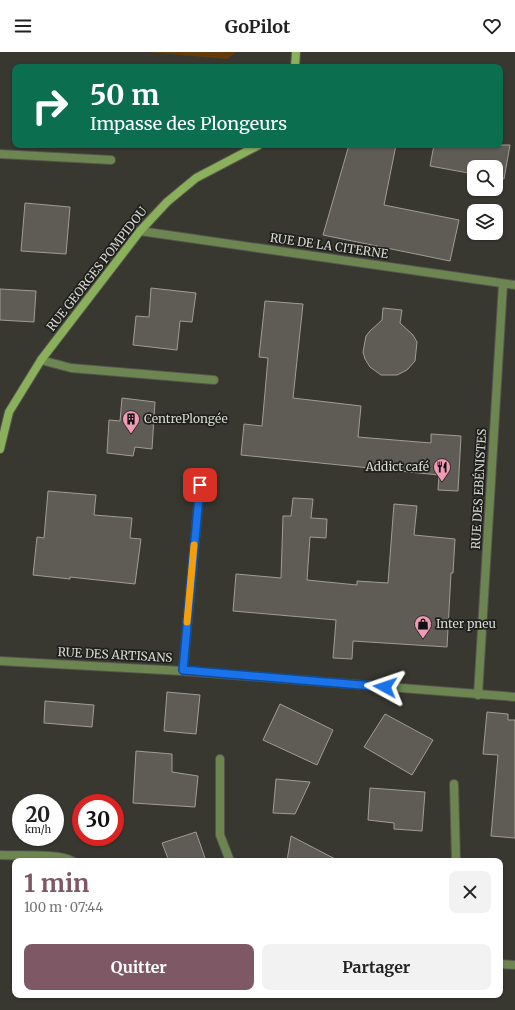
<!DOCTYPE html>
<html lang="fr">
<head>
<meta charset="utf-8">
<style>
  body { margin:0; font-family:Merriweather,serif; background:#f2f2f2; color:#222; height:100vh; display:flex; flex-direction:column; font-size:15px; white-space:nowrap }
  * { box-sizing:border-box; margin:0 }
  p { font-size:13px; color:#767676 }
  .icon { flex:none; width:22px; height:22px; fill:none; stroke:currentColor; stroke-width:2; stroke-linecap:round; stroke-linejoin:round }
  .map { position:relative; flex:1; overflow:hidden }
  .details { position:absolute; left:12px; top:806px; width:491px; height:140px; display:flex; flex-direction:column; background:#fff; border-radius:8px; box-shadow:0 1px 3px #0004 }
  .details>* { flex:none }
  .guide { position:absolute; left:12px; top:12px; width:491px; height:84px; border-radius:8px; box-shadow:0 1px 3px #0004; background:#0b6e4f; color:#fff; overflow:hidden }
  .tools { position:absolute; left:467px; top:108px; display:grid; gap:8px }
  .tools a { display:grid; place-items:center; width:36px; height:36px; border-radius:8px; background:#fff; box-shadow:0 1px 3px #0004; font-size:20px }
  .speed { position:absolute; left:12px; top:742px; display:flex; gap:8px; font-size:20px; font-weight:700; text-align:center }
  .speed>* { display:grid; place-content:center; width:52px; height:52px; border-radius:50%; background:#fff; box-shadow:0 1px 3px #0004; line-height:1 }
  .speed small { font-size:10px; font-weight:400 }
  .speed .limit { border:6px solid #d22; background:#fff; color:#111 }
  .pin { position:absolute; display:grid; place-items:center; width:34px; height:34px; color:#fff; margin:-17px; border-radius:8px; box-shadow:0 2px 6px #0006 }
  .me { position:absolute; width:44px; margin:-22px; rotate:275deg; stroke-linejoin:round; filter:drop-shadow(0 0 3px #0008) }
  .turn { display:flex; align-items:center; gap:14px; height:84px; padding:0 12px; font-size:18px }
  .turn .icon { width:52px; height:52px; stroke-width:2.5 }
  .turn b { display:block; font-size:28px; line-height:34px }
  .round { display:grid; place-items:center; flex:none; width:42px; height:42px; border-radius:8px; background:#f2f2f2 }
  .summary { display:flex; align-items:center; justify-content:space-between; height:68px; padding:0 12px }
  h1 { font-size:24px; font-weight:700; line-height:30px; color:#7f5865 }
  .cta { display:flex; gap:8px; margin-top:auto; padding:8px 12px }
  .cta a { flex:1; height:46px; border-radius:8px; background:#7f5865; color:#fff; font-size:16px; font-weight:700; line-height:46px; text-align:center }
  .cta a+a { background:#f2f2f2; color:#222 }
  header { display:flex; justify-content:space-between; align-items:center; height:52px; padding:0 12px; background:#fff; font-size:18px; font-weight:700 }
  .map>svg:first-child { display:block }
</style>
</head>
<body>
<header><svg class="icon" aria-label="menu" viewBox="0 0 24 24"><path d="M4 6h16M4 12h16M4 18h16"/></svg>GoPilot<svg class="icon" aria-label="heart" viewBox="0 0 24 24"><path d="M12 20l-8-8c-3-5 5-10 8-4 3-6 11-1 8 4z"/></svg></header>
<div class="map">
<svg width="515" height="958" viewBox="0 0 515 958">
  <rect width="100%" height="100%" fill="#383831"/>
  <path fill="#653b0b" d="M 147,0 L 236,0 L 227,7 Z"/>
  <path fill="#5f5c55" stroke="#a09d95" d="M 349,93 L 396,93 L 384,153 L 459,168 L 450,209 L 323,183 Z
    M 434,93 L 510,93 L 504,127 L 496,126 L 496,115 L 474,115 L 474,122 L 430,114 Z
    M 25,151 L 70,155 L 66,202 L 21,199 Z
    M 151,236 L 196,241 L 192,270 L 180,269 L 177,298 L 133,293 L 136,264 L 149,265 Z
    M 0,237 L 36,239 L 34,270 L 0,268 Z
    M 265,249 L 303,252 L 293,346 L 361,354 L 358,385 L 431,391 L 431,382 L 461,384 L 458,439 L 438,438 L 439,423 L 241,403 L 244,372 L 262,374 L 268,306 L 259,305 Z
    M 383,256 L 402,258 L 400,271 L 413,283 L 417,290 L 415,309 L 407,318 L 397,323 L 381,323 L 370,315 L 365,307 L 363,300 L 366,284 L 370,279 L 382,268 Z
    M 122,346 L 155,350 L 152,397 L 135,395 L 133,404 L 107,401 L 109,368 L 120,369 Z
    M 48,439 L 96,443 L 94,463 L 132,466 L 130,486 L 141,487 L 135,532 L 70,525 L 70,527 L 33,523 L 37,485 L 44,486 Z
    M 293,446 L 313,447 L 311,466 L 327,467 L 326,486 L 310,485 L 307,528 L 357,533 L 357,529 L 388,531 L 394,452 L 417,454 L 414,483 L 455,487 L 453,521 L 451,521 L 447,595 L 353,589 L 352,607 L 333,606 L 336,568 L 233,559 L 236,522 L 281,526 L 283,464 L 291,464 Z
    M 167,640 L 200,643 L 196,682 L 164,679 Z
    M 45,649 L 94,653 L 92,675 L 44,671 Z
    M 280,652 L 333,678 L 317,713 L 263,688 Z
    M 487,660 L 508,662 L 508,668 L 515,668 L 515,786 L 491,784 L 498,703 L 483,702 Z
    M 385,662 L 433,688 L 412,723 L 364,695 Z
    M 136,699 L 172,702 L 172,720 L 198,724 L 195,755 L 133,751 Z
    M 276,727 L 310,730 L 295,762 L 273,761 Z
    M 370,736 L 425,740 L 422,779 L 394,777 L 394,771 L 368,768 Z
    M 196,780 L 206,809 L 169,809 L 162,791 Z
    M 291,784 L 339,809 L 287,809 Z"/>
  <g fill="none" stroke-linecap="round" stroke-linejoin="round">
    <g stroke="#55554e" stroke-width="10">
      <path id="lane" d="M 41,308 L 71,316 L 214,328"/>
    </g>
    <g stroke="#55554e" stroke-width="10">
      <path id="street" d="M 0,102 L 111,108
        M 140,179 L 515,233
        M 0,609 L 183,619 L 515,645
        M 183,619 L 200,433
        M 478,643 L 503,232
        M 220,707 L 220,783 L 230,809
        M 454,732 L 456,809
        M 0,803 C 16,804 60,801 72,809
        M 500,912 L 515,913"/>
    </g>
    <g stroke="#55554e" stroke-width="10">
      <path id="secondary" d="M 295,15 L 296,0
        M 0,397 L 9,360 L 41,308 L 140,179 L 167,150 L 196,126 L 259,93"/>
    </g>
    <use href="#lane" stroke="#6c8551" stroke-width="8"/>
    <use href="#street" stroke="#6c8551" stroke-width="8"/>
    <use href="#secondary" stroke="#8ab05c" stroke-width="8"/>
  </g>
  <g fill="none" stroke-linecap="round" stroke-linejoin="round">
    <g stroke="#114b97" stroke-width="10">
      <path id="route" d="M 200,433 L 183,618 L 385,635"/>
    </g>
    <use href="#route" stroke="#1a73e8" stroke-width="7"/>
    <path stroke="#f59e0b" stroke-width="7" d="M 187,570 L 194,493"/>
  </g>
  <defs>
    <g id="building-pin" transform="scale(0.9)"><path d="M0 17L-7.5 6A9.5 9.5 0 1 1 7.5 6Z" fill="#f09ab6" stroke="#1f1f1c"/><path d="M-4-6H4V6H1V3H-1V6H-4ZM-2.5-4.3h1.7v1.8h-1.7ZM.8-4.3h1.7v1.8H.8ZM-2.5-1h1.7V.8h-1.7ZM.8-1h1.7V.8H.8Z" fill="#111"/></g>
    <g id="restaurant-pin" transform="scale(0.9)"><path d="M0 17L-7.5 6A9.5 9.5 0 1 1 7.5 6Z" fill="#f09ab6" stroke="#1f1f1c"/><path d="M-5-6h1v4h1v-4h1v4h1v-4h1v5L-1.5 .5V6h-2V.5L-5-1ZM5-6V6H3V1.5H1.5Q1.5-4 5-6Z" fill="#111"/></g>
    <g id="shop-pin" transform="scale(0.9)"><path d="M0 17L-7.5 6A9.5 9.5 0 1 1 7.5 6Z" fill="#f09ab6" stroke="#1f1f1c"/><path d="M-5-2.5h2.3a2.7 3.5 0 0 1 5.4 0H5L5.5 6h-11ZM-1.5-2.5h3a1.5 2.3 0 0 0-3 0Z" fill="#111"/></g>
  </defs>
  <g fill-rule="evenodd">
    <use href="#building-pin" x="131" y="367"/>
    <use href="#restaurant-pin" x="442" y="415"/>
    <use href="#shop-pin" x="423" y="572"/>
  </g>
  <g text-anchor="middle" stroke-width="3.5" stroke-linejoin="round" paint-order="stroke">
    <g font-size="12" fill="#d8d9d4" stroke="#1f1f1c">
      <text transform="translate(329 194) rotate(8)" y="4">RUE DE LA CITERNE</text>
      <text transform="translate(97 217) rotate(-52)" y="4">RUE GEORGES POMPIDOU</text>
      <text transform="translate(479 437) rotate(-87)" y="4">RUE DES EBÉNISTES</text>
      <text transform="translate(115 603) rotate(3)" y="4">RUE DES ARTISANS</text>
    </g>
    <g font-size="12" fill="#d8d9d4" stroke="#1f1f1c" text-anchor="start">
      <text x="144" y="371">CentrePlongée</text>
      <text x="429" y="419" text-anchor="end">Addict café</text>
      <text x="436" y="576">Inter pneu</text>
    </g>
  </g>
</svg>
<div class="tools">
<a><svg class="icon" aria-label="search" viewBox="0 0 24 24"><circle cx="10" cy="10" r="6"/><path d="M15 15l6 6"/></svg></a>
<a><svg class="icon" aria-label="layers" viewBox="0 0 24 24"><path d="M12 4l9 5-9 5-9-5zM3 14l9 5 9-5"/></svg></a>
</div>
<div class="speed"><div>20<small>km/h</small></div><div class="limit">30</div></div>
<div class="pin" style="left:200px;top:433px;background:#d93025"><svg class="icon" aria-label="arrive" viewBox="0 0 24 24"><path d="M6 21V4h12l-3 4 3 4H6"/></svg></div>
<svg class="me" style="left:385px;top:635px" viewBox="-20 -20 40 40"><path d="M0-17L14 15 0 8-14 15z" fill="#1a73e8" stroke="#fff" stroke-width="4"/></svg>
<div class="guide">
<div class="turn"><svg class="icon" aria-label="right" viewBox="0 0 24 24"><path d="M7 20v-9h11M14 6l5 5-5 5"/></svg><div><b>50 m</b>Impasse des Plongeurs</div></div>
</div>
<section class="details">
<div class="summary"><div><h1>1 min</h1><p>100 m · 07:44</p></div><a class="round"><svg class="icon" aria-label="close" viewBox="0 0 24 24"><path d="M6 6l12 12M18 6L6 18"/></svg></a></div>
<div class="cta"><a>Quitter</a><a>Partager</a></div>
</section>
</div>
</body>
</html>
